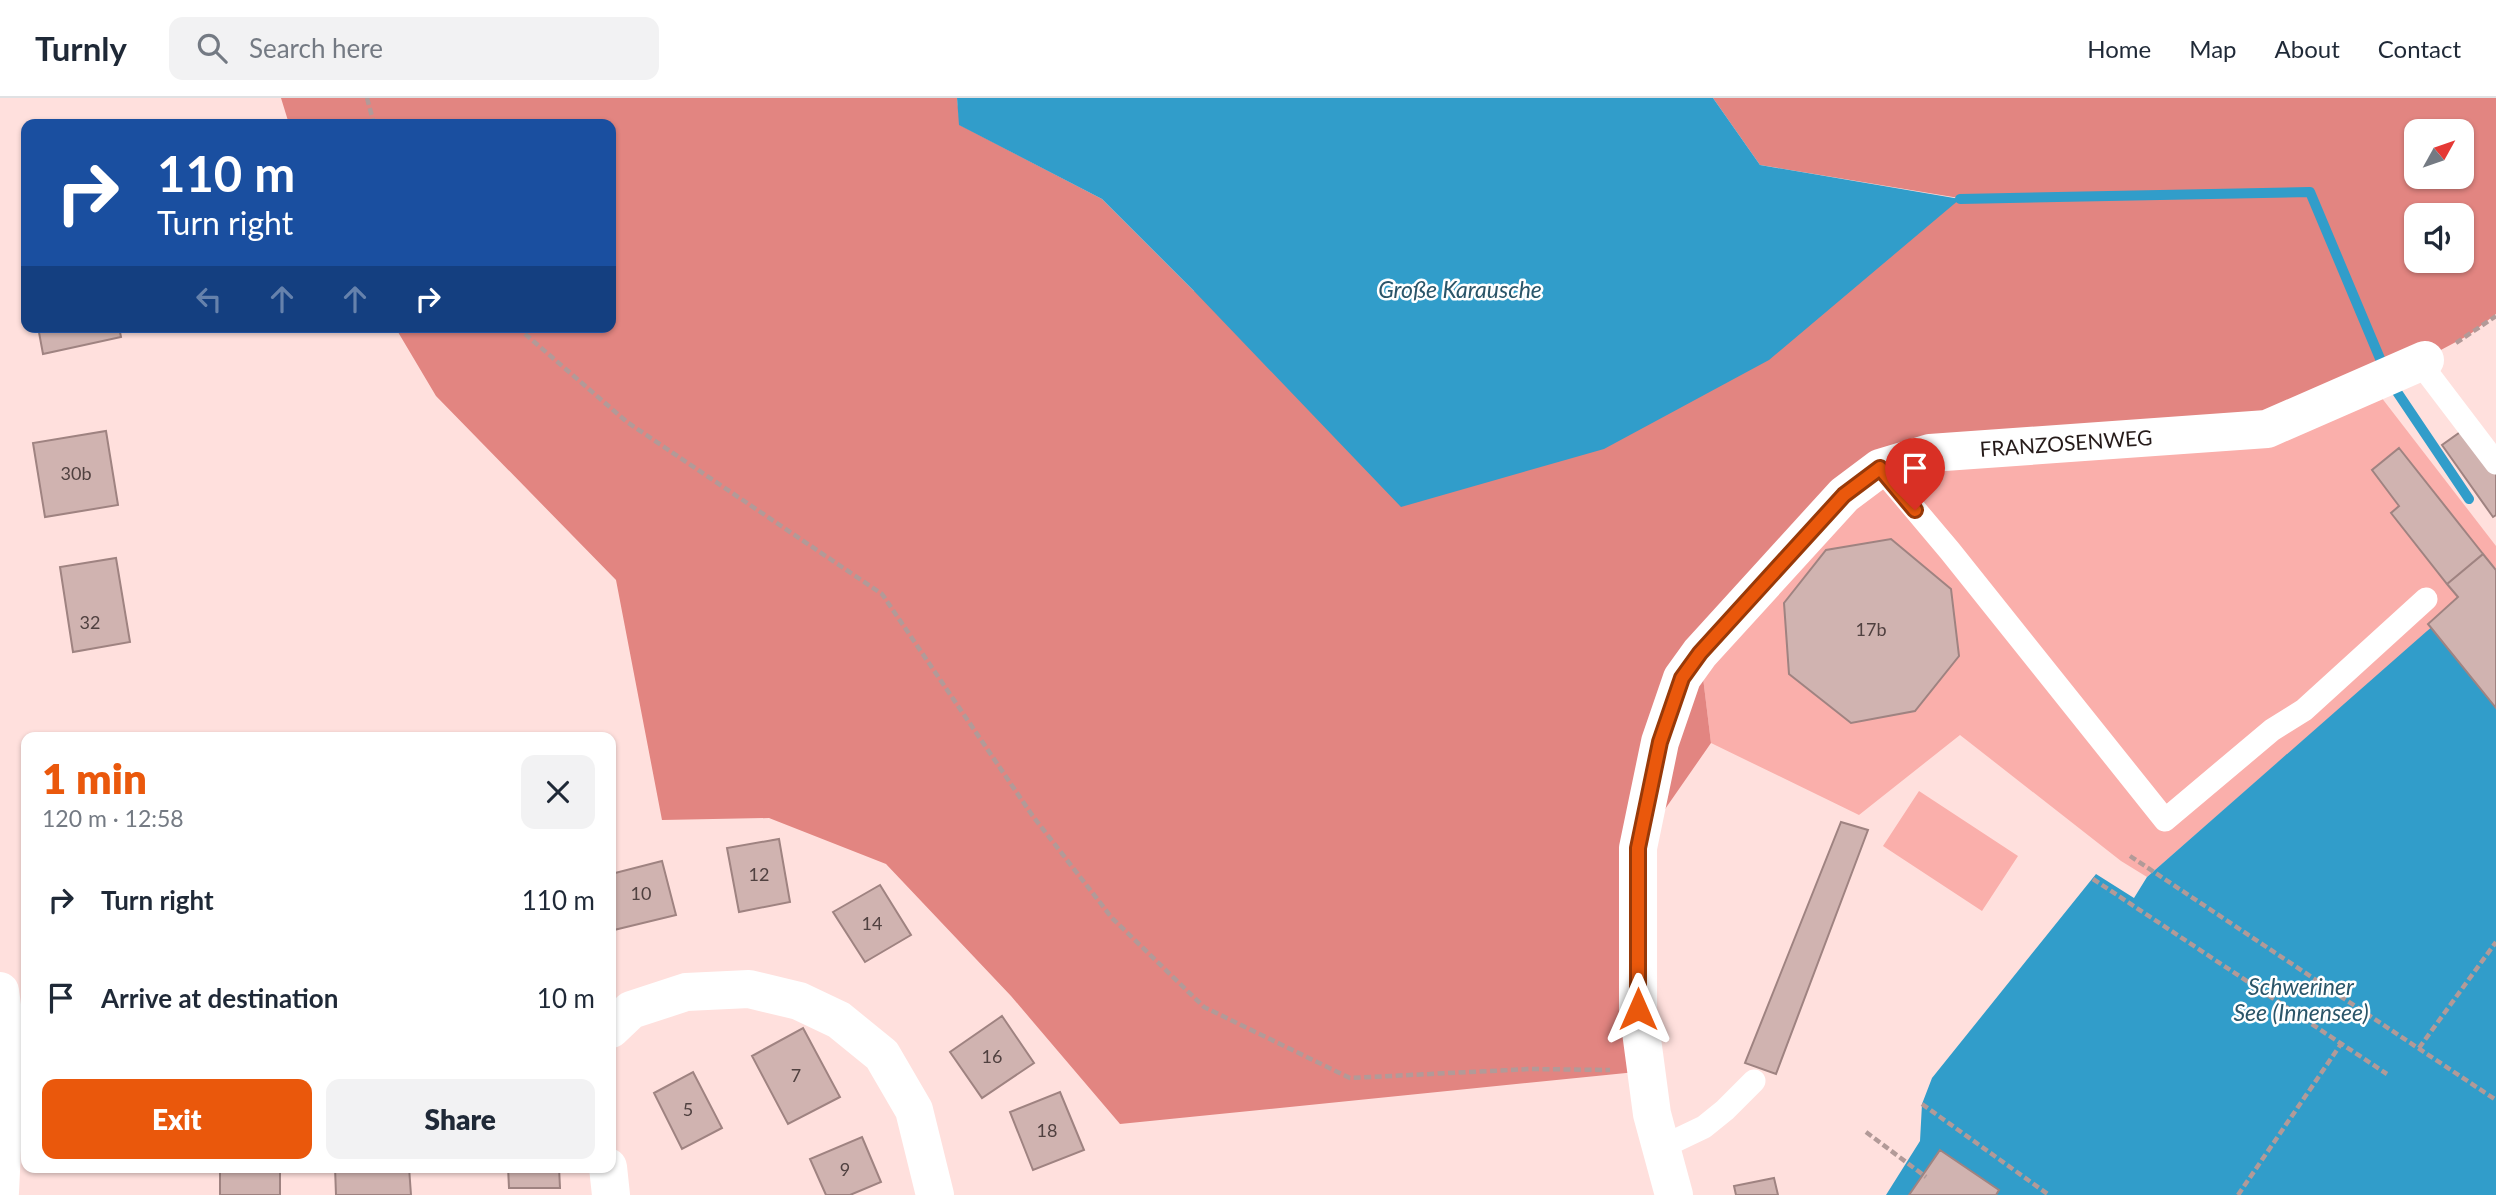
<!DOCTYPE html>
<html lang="en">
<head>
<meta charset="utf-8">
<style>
  body { margin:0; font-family:Lato,sans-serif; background:#f2f2f3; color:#1f2937; height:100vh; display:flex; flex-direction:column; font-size:26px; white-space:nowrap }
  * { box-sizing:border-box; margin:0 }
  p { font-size:23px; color:#747a83 }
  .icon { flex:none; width:38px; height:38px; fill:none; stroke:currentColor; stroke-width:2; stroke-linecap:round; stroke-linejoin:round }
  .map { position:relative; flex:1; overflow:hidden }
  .panel { position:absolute; left:21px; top:634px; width:595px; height:441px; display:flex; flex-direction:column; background:#fff; border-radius:14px; box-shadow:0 2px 5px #0004 }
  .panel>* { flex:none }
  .banner { position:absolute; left:21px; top:21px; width:595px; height:214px; border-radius:14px; box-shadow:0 2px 5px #0004; background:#1a4fa0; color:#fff; overflow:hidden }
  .needle { width:46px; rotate:50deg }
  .fabs { position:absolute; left:2404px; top:21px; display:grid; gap:14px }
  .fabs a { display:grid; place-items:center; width:70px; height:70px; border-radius:14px; background:#fff; box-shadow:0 2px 5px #0004; font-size:35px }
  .pin { position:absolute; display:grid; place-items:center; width:60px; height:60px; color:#fff; margin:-72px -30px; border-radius:50% 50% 50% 0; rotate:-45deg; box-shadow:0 0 7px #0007 }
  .pin .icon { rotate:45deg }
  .me { position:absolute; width:77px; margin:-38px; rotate:0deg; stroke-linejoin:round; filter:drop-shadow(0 0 5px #0008) }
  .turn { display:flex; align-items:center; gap:24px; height:147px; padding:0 21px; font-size:32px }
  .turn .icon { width:91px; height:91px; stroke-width:2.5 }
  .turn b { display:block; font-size:49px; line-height:60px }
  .lanes { display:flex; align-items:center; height:66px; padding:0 21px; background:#0003; justify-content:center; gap:35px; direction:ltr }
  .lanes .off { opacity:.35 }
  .round { display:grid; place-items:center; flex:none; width:74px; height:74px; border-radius:14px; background:#f2f2f3 }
  .summary { display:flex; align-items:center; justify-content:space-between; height:119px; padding:0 21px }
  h1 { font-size:42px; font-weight:800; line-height:52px; color:#ea580c }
  .button { display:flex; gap:14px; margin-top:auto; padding:14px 21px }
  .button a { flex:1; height:80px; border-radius:14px; background:#ea580c; color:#fff; font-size:28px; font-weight:800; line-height:80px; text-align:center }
  .button a+a { background:#f2f2f3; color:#1f2937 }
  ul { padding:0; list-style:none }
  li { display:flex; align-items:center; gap:21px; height:98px; padding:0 21px }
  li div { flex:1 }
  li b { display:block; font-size:26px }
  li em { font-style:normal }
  header { display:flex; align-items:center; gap:42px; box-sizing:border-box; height:98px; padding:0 35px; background:#fff; border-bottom:2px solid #e0e1e3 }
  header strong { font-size:33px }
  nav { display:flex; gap:38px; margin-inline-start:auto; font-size:24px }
  .search { width:490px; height:63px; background:#f2f2f3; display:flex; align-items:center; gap:18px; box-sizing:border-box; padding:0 24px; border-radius:14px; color:#747a83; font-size:26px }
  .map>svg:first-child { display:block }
</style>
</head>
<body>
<header>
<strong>Turnly</strong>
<div class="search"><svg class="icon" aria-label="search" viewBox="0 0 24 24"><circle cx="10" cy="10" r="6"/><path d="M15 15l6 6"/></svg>Search here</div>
<nav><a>Home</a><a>Map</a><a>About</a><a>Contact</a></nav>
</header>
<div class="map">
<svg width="2496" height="1097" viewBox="0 0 2496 1097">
  <rect width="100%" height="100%" fill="#ffe0dd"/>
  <path fill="#faafab" d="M 2371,286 L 2496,448 L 2496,474 L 2147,779 L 2121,763 L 1960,637 L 1859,717 L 1711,645 L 1700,555 L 1844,397 L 1930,355 Z
    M 1919,693 L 2018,758 L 1982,813 L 1883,748 Z"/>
  <path fill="#e28581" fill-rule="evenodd" d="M 281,0 L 957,0 L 960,27 L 1102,101 L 1194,193 L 1959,100 L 1760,67 L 1713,0 L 2496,0 L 2496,216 L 2469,237 L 2422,262 L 2267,331 L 1930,355 L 1844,397 L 1700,555 L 1711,645 L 1638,750 L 1646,973 L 1120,1026 L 1011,898 L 886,766 L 769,720 L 662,722 L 616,482 L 436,298 L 395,229 L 611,229 L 611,26 L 289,26 ZM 2417,33 L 2462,33 L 2462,79 L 2417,79 ZM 2417,117 L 2462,117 L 2462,163 L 2417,163 Z"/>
  <path fill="#319dca" d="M 957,0 L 1713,0 L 1760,67 L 1960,101 L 1769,262 L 1604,351 L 1401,409 L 1194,193 L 1102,101 L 959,27 Z
    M 2496,477 L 2496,1097 L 1886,1097 L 1920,1043 L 1922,1006 L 1932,980 L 2096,776 L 2134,800 L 2147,779 L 2427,533 Z"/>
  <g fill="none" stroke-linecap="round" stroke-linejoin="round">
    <path stroke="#319dca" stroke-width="10" d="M 1960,101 L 2310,94 L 2389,282 L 2469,401"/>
  </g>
  <path fill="#d0b3b0" stroke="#9f8381" stroke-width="2" d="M 38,229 L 119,229 L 121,239 L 43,256 Z
    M 2466,330 L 2496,373 L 2496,417 L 2493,419 L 2442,347 Z
    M 106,333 L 118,407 L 45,419 L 33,345 Z
    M 2399,350 L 2483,456 L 2447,486 L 2391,415 L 2399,408 L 2372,372 Z
    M 1891,441 L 1951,491 L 1959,558 L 1915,613 L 1851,625 L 1789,576 L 1784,505 L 1826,452 Z
    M 2483,456 L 2496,472 L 2496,610 L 2428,526 L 2458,499 L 2447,486 Z
    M 116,460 L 130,544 L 73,554 L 60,469 Z
    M 1841,724 L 1868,732 L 1776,976 L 1745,965 Z
    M 779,741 L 790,804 L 739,814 L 727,750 Z
    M 662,763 L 676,817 L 614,832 L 611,818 L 611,776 Z
    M 880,787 L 911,837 L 865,864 L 833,814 Z
    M 1002,918 L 1034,965 L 982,1000 L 950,954 Z
    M 803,930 L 840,999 L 788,1026 L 752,958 Z
    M 693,974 L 722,1030 L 682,1051 L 654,995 Z
    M 1060,994 L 1084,1052 L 1033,1072 L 1010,1014 Z
    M 862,1039 L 881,1084 L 850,1097 L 826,1097 L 810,1061 Z
    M 1940,1052 L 1999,1092 L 1996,1097 L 1909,1097 Z
    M 220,1069 L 280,1069 L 280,1097 L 220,1097 Z
    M 335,1069 L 409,1069 L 411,1097 L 336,1097 Z
    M 508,1069 L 559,1069 L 560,1090 L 509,1090 Z
    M 1774,1080 L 1778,1097 L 1736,1097 L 1734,1088 Z"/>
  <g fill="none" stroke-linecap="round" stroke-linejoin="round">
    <path stroke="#b29a98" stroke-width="4.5" stroke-dasharray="7 3.5" stroke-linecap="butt" d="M 367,0 L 374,26
      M 517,229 L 627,324 L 882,496 L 1032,717 L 1112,820 L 1204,909 L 1350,980 L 1530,971 L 1610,972
      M 2456,245 L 2496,218
      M 2130,758 L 2496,1002
      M 2093,781 L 2387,976
      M 2419,950 L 2496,844
      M 1922,1006 L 2049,1097
      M 1866,1034 L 1926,1079
      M 2238,1097 L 2341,946"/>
    <path stroke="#fff" stroke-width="23" d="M 2420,265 L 2496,365
      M 1880,370 L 1950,453 L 2165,722 L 2272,632 L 2304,612 L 2426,501
      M 1660,1050 L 1704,1029 L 1725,1012 L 1754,983"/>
    <path stroke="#fff" stroke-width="38" d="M 0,893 L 7,945 L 0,1094
      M 611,931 L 631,912 L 686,894 L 749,891 L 799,903 L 839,922 L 882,957 L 914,1012 L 935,1097
      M 608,1069 L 611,1097
      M 1674,1097 L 1652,1016 L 1638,911 L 1638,750 L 1660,644 L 1682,580 L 1700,555 L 1844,397 L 1880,370 L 1930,355 L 2267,331 L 2425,262"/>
  </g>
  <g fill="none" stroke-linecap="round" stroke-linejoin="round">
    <g stroke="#983908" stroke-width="18">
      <path id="route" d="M 1638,911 L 1638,750 L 1660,644 L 1682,580 L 1700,555 L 1844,397 L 1880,370 L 1915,412"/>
    </g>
    <use href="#route" stroke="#ea580c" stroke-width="12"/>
  </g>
  <g text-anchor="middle" stroke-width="5" stroke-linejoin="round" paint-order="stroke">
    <g font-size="18" fill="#504140">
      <text x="76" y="382">30b</text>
      <text x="90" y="531">32</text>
      <text x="1871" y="538">17b</text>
      <text x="759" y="783">12</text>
      <text x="641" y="802">10</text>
      <text x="872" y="832">14</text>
      <text x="992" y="965">16</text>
      <text x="796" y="984">7</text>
      <text x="688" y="1018">5</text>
      <text x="1047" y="1039">18</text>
      <text x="845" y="1078">9</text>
    </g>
    <g font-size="21" fill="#261b1a" stroke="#fff">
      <text transform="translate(2066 346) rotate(-4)" y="7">FRANZOSENWEG</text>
    </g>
    <g font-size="23" font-style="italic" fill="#2a5569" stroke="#fff">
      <text x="1460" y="200">Große Karausche</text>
      <text x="2301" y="897">Schweriner<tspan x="2301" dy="26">See (Innensee)</tspan></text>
    </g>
  </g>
</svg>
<div class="fabs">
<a><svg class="needle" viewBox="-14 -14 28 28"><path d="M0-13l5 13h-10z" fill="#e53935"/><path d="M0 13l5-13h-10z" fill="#747a83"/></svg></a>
<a><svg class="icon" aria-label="sound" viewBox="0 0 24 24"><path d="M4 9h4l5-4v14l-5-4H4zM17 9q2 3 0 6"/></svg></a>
</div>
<div class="pin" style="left:1915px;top:412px;background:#d93025"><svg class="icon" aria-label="arrive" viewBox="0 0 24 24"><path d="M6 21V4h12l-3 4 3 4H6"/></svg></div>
<svg class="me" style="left:1638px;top:911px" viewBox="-20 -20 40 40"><path d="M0-17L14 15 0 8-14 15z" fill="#ea580c" stroke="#fff" stroke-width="4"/></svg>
<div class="banner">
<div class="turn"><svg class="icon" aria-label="right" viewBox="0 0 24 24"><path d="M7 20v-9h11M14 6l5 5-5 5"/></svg><div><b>110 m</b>Turn right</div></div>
<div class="lanes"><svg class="icon off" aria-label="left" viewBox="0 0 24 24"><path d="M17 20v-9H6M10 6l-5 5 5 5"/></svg><svg class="icon off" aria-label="ahead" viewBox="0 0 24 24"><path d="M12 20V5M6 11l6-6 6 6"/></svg><svg class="icon off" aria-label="ahead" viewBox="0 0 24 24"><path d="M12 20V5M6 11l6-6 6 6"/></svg><svg class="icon" aria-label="right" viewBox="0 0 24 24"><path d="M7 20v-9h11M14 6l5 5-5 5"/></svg></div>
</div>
<section class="panel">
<div class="summary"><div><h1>1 min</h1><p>120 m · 12:58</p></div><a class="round"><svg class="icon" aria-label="close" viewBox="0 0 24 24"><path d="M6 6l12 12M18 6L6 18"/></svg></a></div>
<ul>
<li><svg class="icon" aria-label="right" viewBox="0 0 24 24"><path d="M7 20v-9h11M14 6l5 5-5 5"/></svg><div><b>Turn right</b></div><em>110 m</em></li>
<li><svg class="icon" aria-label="arrive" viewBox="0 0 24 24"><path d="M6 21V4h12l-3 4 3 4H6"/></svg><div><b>Arrive at destination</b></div><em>10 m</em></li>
</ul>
<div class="button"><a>Exit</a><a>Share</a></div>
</section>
</div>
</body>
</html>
